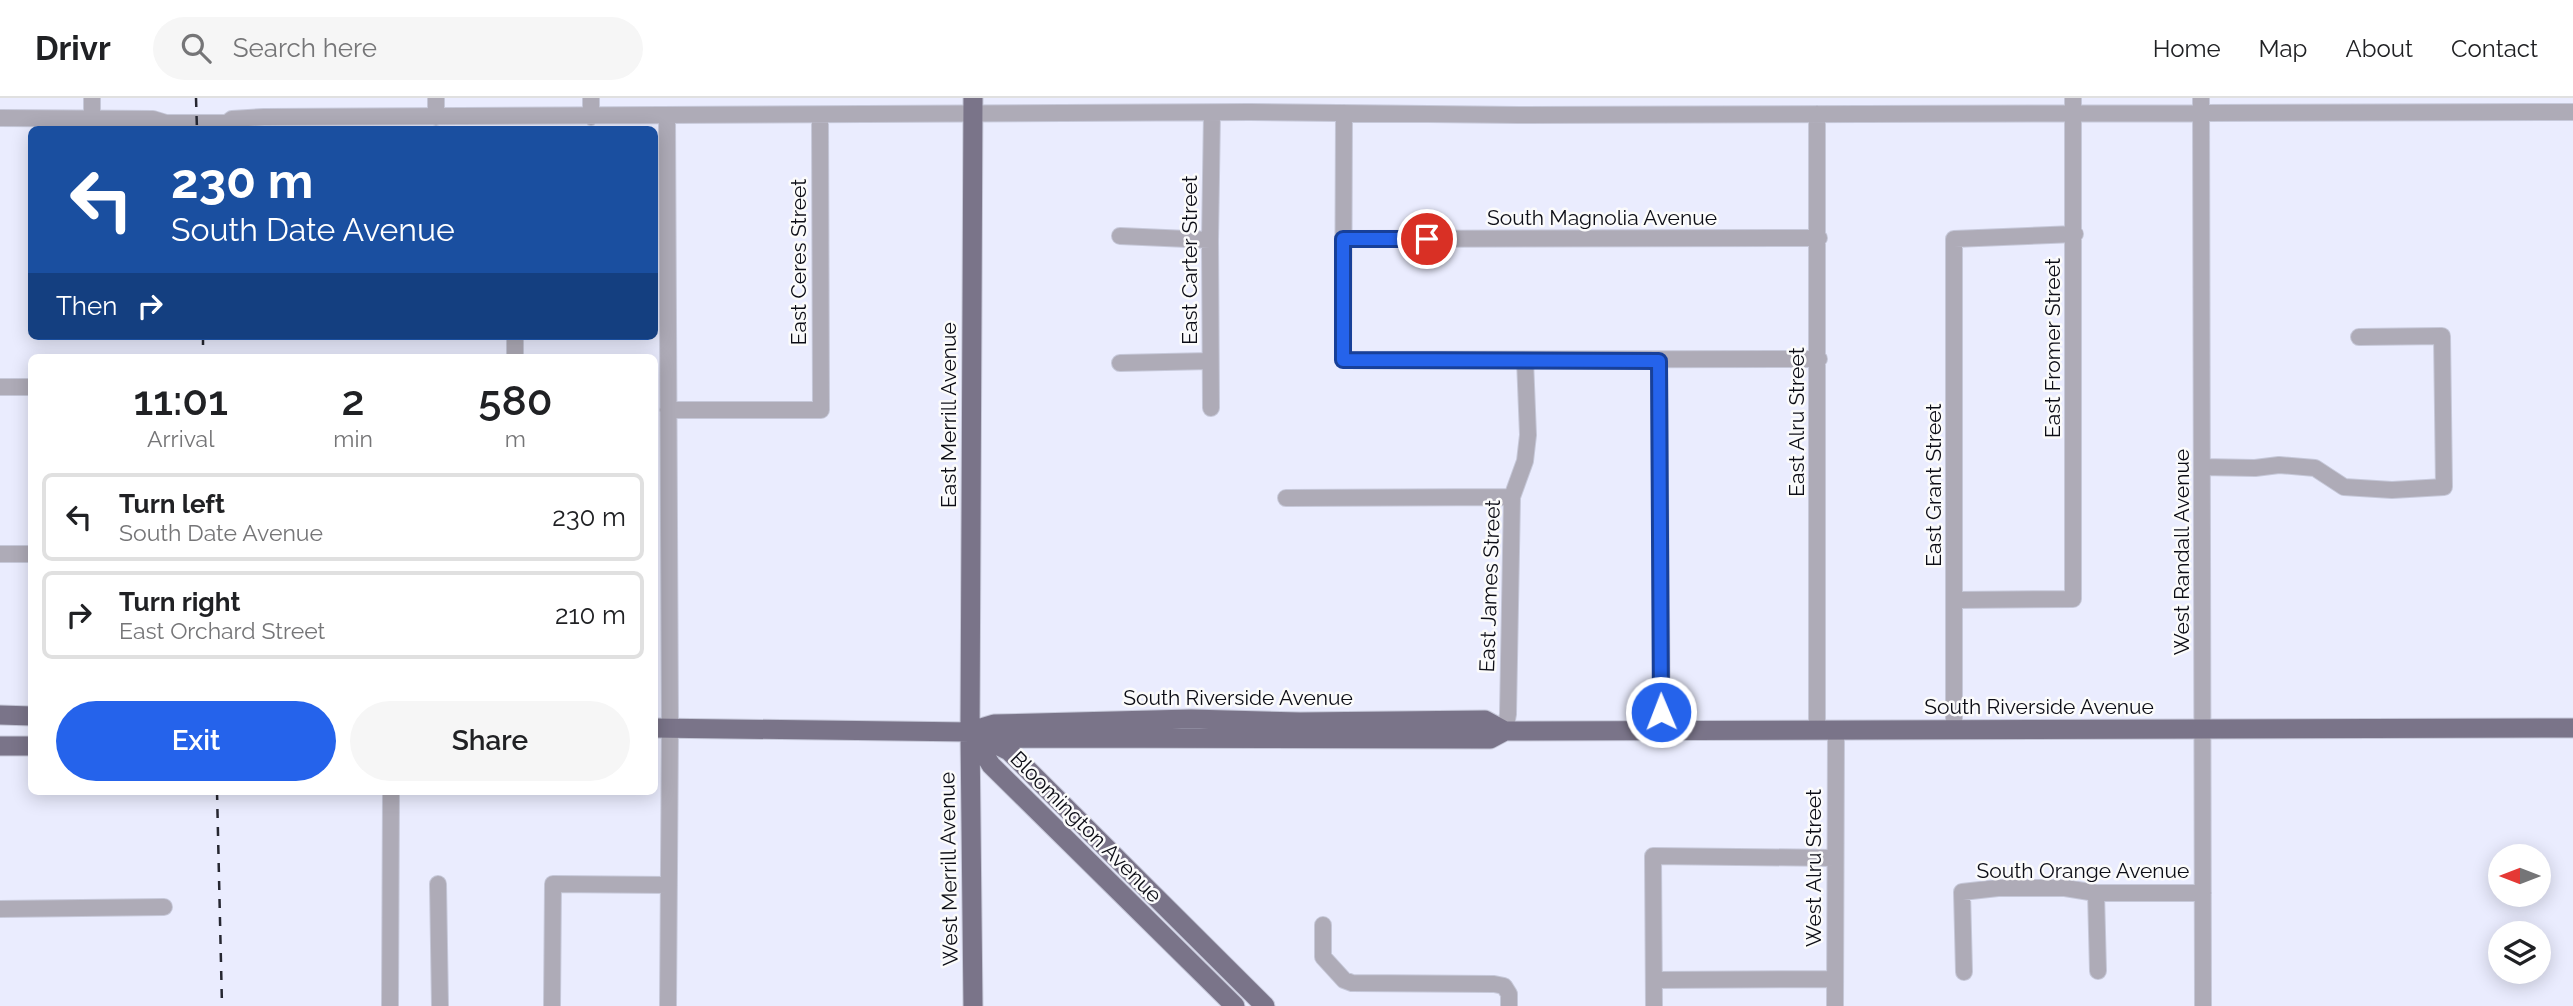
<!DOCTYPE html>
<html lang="en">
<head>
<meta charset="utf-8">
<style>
  body { margin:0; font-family:Raleway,sans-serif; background:#f6f6f6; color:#202124; height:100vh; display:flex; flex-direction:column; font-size:26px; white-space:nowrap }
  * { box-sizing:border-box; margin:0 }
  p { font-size:23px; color:#757577 }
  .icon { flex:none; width:38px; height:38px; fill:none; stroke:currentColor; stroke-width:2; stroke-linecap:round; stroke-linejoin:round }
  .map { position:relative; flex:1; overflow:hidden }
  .panel { position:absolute; left:28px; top:256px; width:630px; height:441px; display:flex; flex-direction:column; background:#fff; border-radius:10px; box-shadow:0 4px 18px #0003 }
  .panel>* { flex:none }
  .guide { position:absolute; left:28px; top:28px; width:630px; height:214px; border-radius:10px; box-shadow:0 4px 18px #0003; background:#1a4fa0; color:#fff; overflow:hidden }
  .needle { width:46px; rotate:270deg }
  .buttons { position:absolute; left:2488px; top:746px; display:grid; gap:14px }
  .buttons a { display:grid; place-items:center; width:63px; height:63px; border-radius:50%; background:#fff; box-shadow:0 4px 18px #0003; font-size:35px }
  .pin { position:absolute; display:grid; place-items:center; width:60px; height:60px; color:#fff; margin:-30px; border:4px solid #fff; border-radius:50%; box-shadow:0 2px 7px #0007 }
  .me { position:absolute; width:77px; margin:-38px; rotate:359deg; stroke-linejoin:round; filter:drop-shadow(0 0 5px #0008) }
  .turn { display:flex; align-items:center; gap:24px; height:147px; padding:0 28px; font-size:32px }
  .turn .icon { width:91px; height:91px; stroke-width:2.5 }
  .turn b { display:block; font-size:49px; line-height:60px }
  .then { display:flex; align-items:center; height:66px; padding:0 28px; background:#0003; gap:14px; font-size:26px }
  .eta { display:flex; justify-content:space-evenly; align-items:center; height:119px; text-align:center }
  .eta b { font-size:42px; font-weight:600; line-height:49px }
  .cta { display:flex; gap:14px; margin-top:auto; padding:14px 28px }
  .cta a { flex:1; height:80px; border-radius:42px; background:#2563eb; color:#fff; font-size:28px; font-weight:600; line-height:80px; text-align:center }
  .cta a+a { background:#f6f6f6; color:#202124 }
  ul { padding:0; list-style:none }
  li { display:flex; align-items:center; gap:21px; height:88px; margin:0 14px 10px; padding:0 14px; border:4px solid #e0e0e0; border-radius:10px }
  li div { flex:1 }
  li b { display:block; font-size:26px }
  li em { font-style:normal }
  header { display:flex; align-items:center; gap:42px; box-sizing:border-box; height:98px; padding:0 35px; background:#fff; border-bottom:2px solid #e0e0e0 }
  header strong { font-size:33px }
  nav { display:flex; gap:38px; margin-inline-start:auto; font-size:24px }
  .search { width:490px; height:63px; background:#f6f6f6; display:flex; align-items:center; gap:18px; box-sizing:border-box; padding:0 24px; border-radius:38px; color:#757577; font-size:26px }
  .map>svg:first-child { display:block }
</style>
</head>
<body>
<header>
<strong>Drivr</strong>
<div class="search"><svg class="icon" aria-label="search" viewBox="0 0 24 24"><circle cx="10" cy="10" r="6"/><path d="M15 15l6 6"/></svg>Search here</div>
<nav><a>Home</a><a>Map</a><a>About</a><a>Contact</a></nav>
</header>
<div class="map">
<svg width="2573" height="908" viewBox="0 0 2573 908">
  <rect width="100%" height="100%" fill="#eaecfe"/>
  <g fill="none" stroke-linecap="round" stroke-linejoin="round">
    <g stroke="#c6c8d9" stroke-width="18">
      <path id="minor" d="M 2201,0 L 2203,908
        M 1344,15 L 1343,262 L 1819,261
        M 1817,16 L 1817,633
        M 667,18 L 670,630 L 668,908
        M 92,19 L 92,0
        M 436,19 L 436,0
        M 591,19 L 591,0
        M 0,20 L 153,21 L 166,25 L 227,25 L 232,21 L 264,19 L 1250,14 L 1519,17 L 2573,14
        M 1120,138 L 1210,142
        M 1343,141 L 1819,140
        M 515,238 L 515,259
        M 1659,263 L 1662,634
        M 1120,265 L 1210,263
        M 0,289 L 32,289
        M 1211,310 L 1210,142 L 1212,15
        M 668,312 L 821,312 L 820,17
        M 2202,369 L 2255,370 L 2279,367 L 2315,370 L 2344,389 L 2392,392 L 2444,389 L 2442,238 L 2359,239
        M 1286,400 L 1512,399
        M 0,456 L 32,456
        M 1956,502 L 2073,501 L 2073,0
        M 1954,632 L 1954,141 L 2075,136
        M 1505,633 L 1508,616 L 1512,399 L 1525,363 L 1528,337 L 1525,262
        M 438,786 L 440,908
        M 2096,795 L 2098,873
        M 0,811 L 164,809
        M 1323,827 L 1323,859 L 1344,882 L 1352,885 L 1494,886 L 1504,888 L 1509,896 L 1509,908
        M 1964,874 L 1962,794 L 1998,790 L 2065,790 L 2096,795 L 2203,795
        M 1654,882 L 1835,881
        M 390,908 L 391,693
        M 552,908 L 553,786 L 669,787
        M 1654,908 L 1653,758 L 1835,760
        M 1835,908 L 1836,633"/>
    </g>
    <g stroke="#c6c8d9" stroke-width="21">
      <path id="major" d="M 973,0 L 970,634 L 973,908
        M 0,617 L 32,618
        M 654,630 L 970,634 L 995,640 L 1490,641 L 1505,633 L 2573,630
        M 971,633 L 994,626 L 1191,621 L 1300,624 L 1485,622 L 1505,633
        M 971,635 L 991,667 L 1235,908
        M 987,642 L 1009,653 L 1265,908
        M 0,648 L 32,648"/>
    </g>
    <use href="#minor" stroke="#aeabb7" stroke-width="16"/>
    <use href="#major" stroke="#7a7489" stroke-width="19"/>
    <path stroke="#262731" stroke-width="2.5" stroke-dasharray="9 9" stroke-linecap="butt" d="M 196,0 L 197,32
      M 203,238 L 203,259
      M 217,693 L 222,908"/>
  </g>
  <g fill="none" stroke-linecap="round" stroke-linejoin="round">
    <g stroke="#184099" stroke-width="18">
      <path id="route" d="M 1427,141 L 1343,141 L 1343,262 L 1659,263 L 1661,614"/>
    </g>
    <use href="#route" stroke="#2563eb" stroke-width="12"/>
  </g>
  <g text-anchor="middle" stroke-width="5" stroke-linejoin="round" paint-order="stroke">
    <g font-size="21" fill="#0c0d16" stroke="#fbfbfb">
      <text x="1602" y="127">South Magnolia Avenue</text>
      <text transform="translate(1190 162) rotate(-90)" y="7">East Carter Street</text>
      <text transform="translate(799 164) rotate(-90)" y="7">East Ceres Street</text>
      <text transform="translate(2053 250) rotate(-90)" y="7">East Fromer Street</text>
      <text transform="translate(949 317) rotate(-90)" y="7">East Merrill Avenue</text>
      <text transform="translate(1797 324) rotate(-90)" y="7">East Alru Street</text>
      <text transform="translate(1934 387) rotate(-90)" y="7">East Grant Street</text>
      <text transform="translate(2182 454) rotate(-90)" y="7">West Randall Avenue</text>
      <text transform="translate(1490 488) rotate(-88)" y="7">East James Street</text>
      <text x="1238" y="607">South Riverside Avenue</text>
      <text x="2039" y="616">South Riverside Avenue</text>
      <text transform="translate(1086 729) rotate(45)" y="7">Bloomington Avenue</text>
      <text transform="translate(1814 770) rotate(-90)" y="7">West Alru Street</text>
      <text transform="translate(949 771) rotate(-91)" y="7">West Merrill Avenue</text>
      <text x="2083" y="780">South Orange Avenue</text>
    </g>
  </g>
</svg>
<div class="buttons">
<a><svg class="needle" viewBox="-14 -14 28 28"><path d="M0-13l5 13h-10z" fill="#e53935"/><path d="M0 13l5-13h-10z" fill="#757577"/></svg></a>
<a><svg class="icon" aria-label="layers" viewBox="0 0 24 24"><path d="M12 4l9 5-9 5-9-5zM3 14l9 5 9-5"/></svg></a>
</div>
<div class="pin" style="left:1427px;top:141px;background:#d93025"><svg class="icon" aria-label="arrive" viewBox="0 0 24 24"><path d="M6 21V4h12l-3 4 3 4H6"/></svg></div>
<svg class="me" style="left:1661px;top:614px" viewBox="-20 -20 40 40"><circle r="17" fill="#2563eb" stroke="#fff" stroke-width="3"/><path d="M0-11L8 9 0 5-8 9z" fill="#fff"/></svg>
<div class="guide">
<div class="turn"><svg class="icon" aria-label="left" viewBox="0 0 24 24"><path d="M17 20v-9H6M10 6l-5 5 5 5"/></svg><div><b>230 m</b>South Date Avenue</div></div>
<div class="then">Then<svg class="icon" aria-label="right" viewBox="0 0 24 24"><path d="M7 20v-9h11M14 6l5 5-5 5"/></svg></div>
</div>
<section class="panel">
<div class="eta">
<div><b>11:01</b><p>Arrival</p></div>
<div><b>2</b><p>min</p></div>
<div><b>580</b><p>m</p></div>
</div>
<ul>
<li><svg class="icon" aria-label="left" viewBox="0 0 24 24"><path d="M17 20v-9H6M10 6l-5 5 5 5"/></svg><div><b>Turn left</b><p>South Date Avenue</p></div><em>230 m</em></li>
<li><svg class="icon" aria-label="right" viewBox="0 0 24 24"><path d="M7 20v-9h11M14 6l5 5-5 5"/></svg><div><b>Turn right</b><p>East Orchard Street</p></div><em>210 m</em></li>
</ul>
<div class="cta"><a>Exit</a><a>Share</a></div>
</section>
</div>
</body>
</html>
